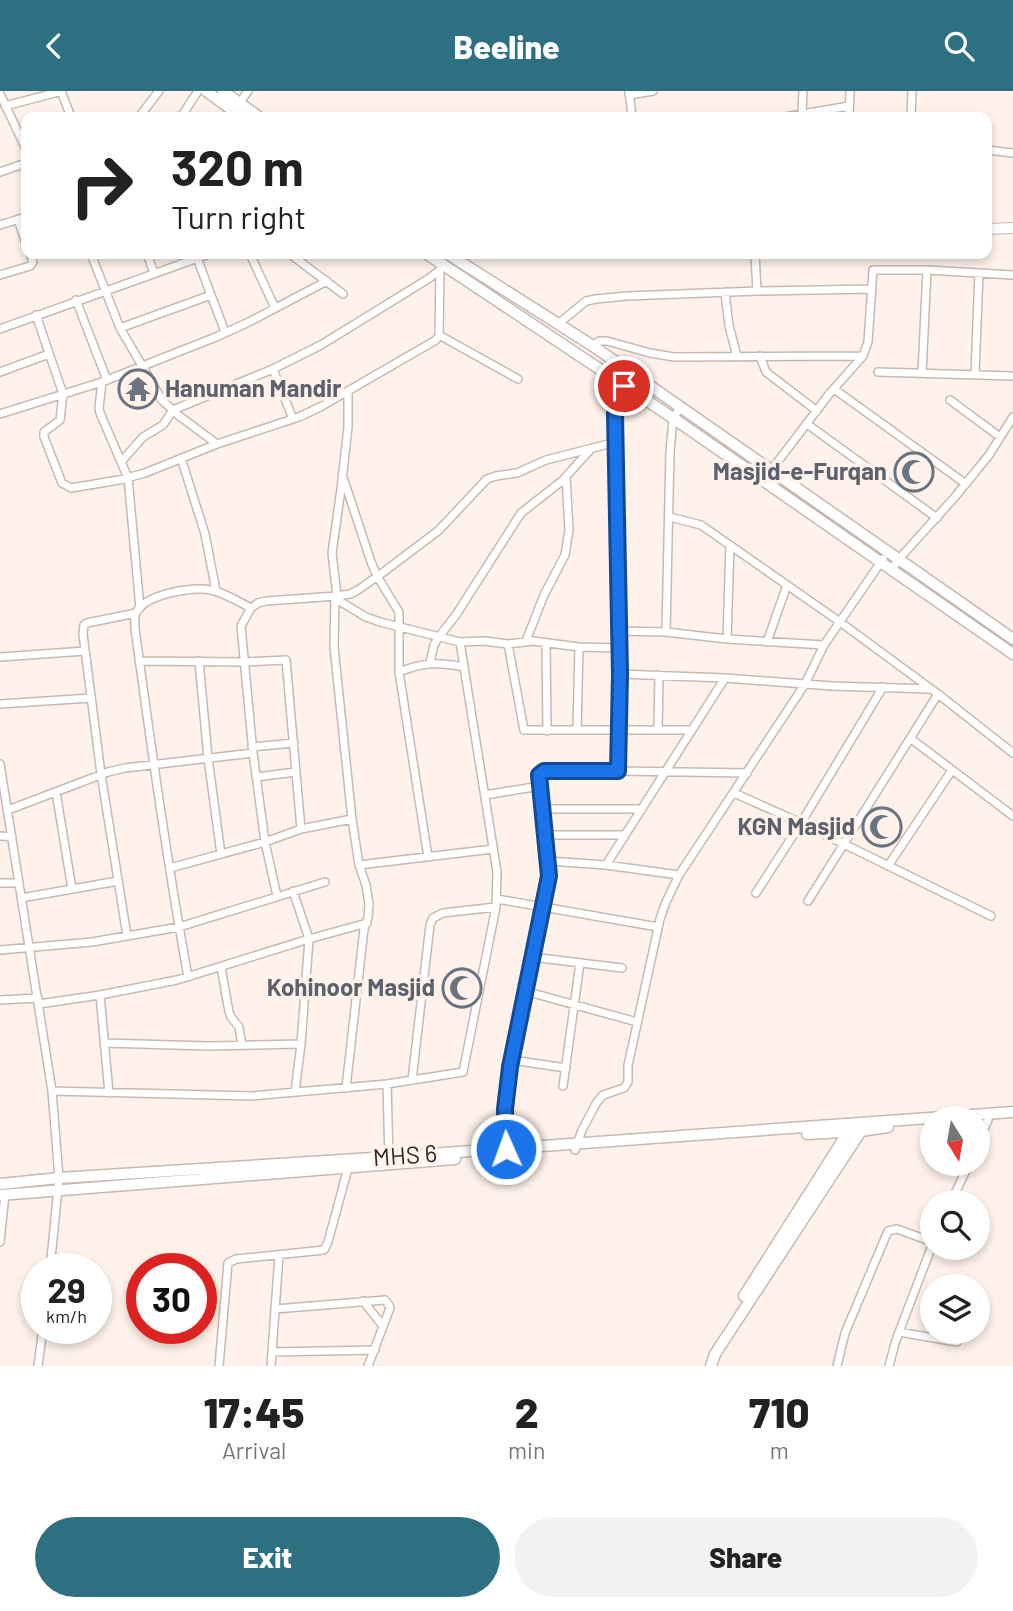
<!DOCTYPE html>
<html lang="en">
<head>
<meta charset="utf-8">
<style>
  body { margin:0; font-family:Barlow,sans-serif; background:#f2f2f2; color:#222; height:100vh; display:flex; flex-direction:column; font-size:26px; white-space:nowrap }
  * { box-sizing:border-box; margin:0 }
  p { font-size:23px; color:#767676 }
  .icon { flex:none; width:38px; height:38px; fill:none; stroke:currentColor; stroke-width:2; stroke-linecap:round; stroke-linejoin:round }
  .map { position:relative; height:1275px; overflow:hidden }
  .panel { display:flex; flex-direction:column; background:#fff; flex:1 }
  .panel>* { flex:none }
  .hud { position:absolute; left:21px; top:21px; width:971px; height:147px; border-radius:14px; box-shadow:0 4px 10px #0003; background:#fff; color:#222; overflow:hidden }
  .needle { width:46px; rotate:169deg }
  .tools { position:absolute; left:920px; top:1015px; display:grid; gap:14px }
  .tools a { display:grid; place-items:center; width:70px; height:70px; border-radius:50%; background:#fff; box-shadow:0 4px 10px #0003; font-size:35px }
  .speed { position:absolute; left:21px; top:1162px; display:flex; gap:14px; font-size:35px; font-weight:700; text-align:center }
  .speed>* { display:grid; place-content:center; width:91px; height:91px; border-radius:50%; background:#fff; box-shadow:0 4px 10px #0003; line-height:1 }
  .speed small { font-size:18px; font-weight:400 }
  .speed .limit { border:10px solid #d22; background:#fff; color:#111 }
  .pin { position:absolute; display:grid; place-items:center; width:60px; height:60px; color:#fff; margin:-30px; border:4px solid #fff; border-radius:50%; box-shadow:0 2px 7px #0007 }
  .me { position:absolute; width:77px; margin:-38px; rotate:358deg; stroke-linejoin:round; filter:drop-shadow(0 0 5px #0008) }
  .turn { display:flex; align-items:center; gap:24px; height:147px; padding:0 35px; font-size:32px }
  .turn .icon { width:91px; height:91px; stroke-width:2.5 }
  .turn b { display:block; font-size:49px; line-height:60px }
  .eta { display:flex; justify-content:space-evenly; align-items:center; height:119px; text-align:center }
  .eta b { font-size:42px; font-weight:800; line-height:49px }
  .button { display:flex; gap:14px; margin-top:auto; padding:14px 35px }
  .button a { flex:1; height:80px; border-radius:42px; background:#2d7081; color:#fff; font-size:28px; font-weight:800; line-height:80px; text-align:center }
  .button a+a { background:#f2f2f2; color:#222 }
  header { display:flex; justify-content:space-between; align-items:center; height:91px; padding:0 35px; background:#2d7081; color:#fff; font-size:32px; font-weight:800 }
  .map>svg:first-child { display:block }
</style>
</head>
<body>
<header><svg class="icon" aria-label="back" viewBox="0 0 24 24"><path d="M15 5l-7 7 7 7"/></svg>Beeline<svg class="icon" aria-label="search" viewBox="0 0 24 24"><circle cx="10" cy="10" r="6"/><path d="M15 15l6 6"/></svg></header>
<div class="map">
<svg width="1013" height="1275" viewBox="0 0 1013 1275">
  <rect width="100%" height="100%" fill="#fef2ea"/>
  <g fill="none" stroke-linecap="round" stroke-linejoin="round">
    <g stroke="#c8b9b0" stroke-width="10">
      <path id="street" d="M 61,0 L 71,26
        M 629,0 L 632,26
        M 0,3 L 26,58
        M 629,4 L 653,0
        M 238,14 L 248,0
        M 5,15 L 62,0
        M 802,22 L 803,0
        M 139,26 L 159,0
        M 181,26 L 198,0
        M 785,26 L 849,15
        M 849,26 L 850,0
        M 911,26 L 912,0
        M 987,59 L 1013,62
        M 0,81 L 26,72
        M 18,128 L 26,153
        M 0,134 L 26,126
        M 91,163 L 120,237 L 162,309 L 178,324 L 217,353
        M 147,163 L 154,182
        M 250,163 L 275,217
        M 290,163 L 343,203
        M 755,163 L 757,200
        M 197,167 L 225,241
        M 0,184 L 30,175 L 33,171 L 30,163
        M 725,201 L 729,235 L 737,265
        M 76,209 L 107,289
        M 36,224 L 63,303 L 60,329 L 44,341 L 44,346 L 62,392 L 71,397 L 119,389 L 145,382 L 217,353 L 299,326 L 322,315 L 436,249 L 439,244 L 440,179
        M 558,233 L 586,210 L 596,208 L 627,205 L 757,200 L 872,198
        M 120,237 L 211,204
        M 0,238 L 209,163
        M 439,244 L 518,288
        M 593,255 L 599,250 L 607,250 L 650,262 L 674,266 L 863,265
        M 760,265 L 766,281 L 817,320
        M 273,278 L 293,328
        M 0,281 L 49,263
        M 878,281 L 1013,285
        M 922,282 L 927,179
        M 975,283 L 979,182
        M 102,291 L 99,317 L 100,322 L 128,387 L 140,517
        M 834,298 L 966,393
        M 348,300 L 348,336 L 341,398 L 332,462 L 337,505 L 341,511 L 366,526 L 380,531 L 460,551 L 484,550 L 508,553 L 533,550 L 579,556 L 619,557
        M 950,309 L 1000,346
        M 0,323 L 102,291 L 216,246 L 249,231 L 327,190
        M 807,333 L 937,427
        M 181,367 L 205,443 L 216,500
        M 121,371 L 143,346 L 163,334 L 173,319 L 273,278 L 321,254 L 428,188 L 440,179
        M 344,389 L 371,471 L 377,485 L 399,521 L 399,581 L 428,766
        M 763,390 L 830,302 L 863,265 L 868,251 L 873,179 L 927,179 L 1013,184
        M 670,426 L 701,434 L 840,531 L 938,603 L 1013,662
        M 892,478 L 898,469 L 954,407 L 989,364 L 1013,326
        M 335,505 L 334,556 L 352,728 L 359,774 L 366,794 L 369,813 L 368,827 L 364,838 L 346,997
        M 619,540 L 666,541 L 727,548 L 824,554
        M 666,541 L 670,361 L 673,327 L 681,316
        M 727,548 L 730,454
        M 526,550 L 544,504 L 565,464 L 569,439 L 566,386
        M 767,551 L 787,494
        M 546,552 L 547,640
        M 508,553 L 524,639 L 692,639
        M 0,566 L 85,560
        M 139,570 L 244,571 L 286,569 L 301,738
        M 199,570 L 208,667 L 221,763
        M 430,572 L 434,554 L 438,547 L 456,524 L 521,422 L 562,390 L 590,359
        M 399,581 C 424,571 438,571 464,576
        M 620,583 L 725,587 L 832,595 L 930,598
        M 0,613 L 91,607
        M 577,639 L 579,556
        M 658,639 L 659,584
        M 910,647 L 1013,725
        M 252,656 L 294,652
        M 0,673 L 52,1000 L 59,1087 L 50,1178
        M 618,680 L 620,583 L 615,323 L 616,315 L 624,295
        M 256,686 L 296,681
        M 56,701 L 72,798
        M 734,702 L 801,732 L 991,825
        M 485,704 L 540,695
        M 543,718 L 642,718
        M 8,719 L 108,681 L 125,677 L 253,662
        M 546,744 L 625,744
        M 0,745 L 12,746
        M 549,770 L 606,774 L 679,784
        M 359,774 L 493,758
        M 606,774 L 725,587
        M 888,775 L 952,679
        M 170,777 L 265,751 L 301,738 L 352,728
        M 0,792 L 19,792
        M 293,800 L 309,848 L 301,953 L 295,1001
        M 756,802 L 801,732 L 883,596
        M 277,805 L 265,751 L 253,662 L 241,535 L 251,517 L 258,512 L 266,510 L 337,505 L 350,503 L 358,499 L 385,480 L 439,439 L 487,388 L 496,385 L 517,382 L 546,369 L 616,351
        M 21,807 L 118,790
        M 497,808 L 658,836
        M 808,810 L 938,603
        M 127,845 L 101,683 L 83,543 L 84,534 L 87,532 L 136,522
        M 0,859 L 92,851 L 179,836 L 325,791
        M 532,866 L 622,877
        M 221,876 L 229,921 L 231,926 L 239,936 L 242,954
        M 188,886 C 167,771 151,654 135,538 C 135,533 134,526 136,522 C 145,503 193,495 211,499 C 225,502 239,511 251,517
        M 525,900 L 637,931
        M 100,904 L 109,1002
        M 0,909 L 38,907
        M 39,913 L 100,904 L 177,889 L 309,848 L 367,832
        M 104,952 L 208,955 L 301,953
        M 512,969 L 566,977
        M 412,989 L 430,834 L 433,827 L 443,822 L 496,816
        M 387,993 L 389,1069
        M 563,995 L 580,872
        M 52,1000 L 252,1005 L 387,993 L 463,981 L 496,816 L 497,781 L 460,551
        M 978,1052 L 988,1029
        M 506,1057 L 505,1019 L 511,976 L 549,785 L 539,684 L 544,680 L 618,680 L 747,682
        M 575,1059 L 582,1039 L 597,1011 L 603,1004 L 624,997 L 628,991 L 628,974 L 634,947 L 660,828 L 666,811 L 679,784 L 805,593 L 824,554 L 883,468
        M 951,1111 L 969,1073
        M 0,1151 L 5,1103
        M 363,1210 L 383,1235
        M 275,1218 L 385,1209 L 389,1214 L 390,1217 L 368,1275
        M 899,1241 L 957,1251
        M 272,1261 L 375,1259
        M 38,1275 L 43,1237
        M 219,1275 L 228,1172 L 236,1168 L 324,1159 L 328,1151 L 348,1077
        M 271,1275 L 279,1164
        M 837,1275 L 845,1242 L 888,1140 L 897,1138 L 933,1151
        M 889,1275 L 896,1249 L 933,1152"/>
    </g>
    <g stroke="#c8b9b0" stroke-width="12">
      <path id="secondary" d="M 987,138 L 1013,137"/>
    </g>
    <g stroke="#c8b9b0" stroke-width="13">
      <path id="primary" d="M 206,0 L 242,26
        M 223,0 L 259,26
        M 427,163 L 673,327 L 1013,563
        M 448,163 L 593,255 L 1013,548
        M 807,1043 L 861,1040 L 888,1036
        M 0,1093 L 59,1087 L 389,1066 L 1013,1021
        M 0,1104 L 455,1068
        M 744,1205 L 850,1038
        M 711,1275 L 715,1263 L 861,1040 L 861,1035"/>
    </g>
    <use href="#street" stroke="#fff" stroke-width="7"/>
    <use href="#secondary" stroke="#fff" stroke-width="10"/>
    <use href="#primary" stroke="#fff" stroke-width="10"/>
  </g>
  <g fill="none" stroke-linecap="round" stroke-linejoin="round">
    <g stroke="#114b97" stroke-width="18">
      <path id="route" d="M 506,1058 L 505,1018 L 510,976 L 549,785 L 539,684 L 544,680 L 618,680 L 620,583 L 615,323 L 616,315 L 624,295"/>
    </g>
    <use href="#route" stroke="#1a73e8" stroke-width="12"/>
  </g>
  <defs>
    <g id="temple-ring" transform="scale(2.0125)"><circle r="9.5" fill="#fef2ea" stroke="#6b7280" stroke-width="1.5"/><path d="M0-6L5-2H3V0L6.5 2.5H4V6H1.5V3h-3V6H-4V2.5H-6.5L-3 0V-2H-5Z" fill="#6b7280"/></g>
    <g id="mosque-ring" transform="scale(2.0125)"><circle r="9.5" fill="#fef2ea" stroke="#6b7280" stroke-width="1.5"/><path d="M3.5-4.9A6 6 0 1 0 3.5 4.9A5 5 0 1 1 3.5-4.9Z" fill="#6b7280"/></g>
  </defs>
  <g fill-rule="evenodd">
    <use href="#temple-ring" x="138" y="298"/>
    <use href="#mosque-ring" x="914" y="381"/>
    <use href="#mosque-ring" x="882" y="736"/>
    <use href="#mosque-ring" x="462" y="897"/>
  </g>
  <g text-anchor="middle" stroke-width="7" stroke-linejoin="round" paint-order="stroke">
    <g font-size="24" font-weight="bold" fill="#5b616d" stroke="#fef2ea" text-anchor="end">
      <text x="165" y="306" text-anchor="start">Hanuman Mandir</text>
      <text x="887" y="389">Masjid-e-Furqan</text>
      <text x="855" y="744">KGN Masjid</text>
      <text x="435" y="905">Kohinoor Masjid</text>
    </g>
    <g font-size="24" fill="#2f2926" stroke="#fef2ea">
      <text transform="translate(405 1065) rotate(-4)" y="8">MHS 6</text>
    </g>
  </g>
</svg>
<div class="tools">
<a><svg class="needle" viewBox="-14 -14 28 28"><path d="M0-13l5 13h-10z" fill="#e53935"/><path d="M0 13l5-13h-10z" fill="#767676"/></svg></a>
<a><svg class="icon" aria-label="search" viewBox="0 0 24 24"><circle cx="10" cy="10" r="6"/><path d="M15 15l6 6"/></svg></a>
<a><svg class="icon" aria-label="layers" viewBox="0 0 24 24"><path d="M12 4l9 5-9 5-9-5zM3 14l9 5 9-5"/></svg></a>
</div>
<div class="speed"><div>29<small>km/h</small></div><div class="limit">30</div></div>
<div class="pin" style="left:624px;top:295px;background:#d93025"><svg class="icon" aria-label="arrive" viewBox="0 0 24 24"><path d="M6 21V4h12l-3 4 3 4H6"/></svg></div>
<svg class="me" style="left:506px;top:1058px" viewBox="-20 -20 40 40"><circle r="17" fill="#1a73e8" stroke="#fff" stroke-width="3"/><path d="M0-11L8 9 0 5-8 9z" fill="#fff"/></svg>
<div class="hud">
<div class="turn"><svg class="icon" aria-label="right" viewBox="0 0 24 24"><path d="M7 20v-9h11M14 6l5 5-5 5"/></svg><div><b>320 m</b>Turn right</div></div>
</div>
</div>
<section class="panel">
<div class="eta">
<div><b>17:45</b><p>Arrival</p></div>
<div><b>2</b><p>min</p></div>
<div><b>710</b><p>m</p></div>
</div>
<div class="button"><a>Exit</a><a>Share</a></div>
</section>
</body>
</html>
